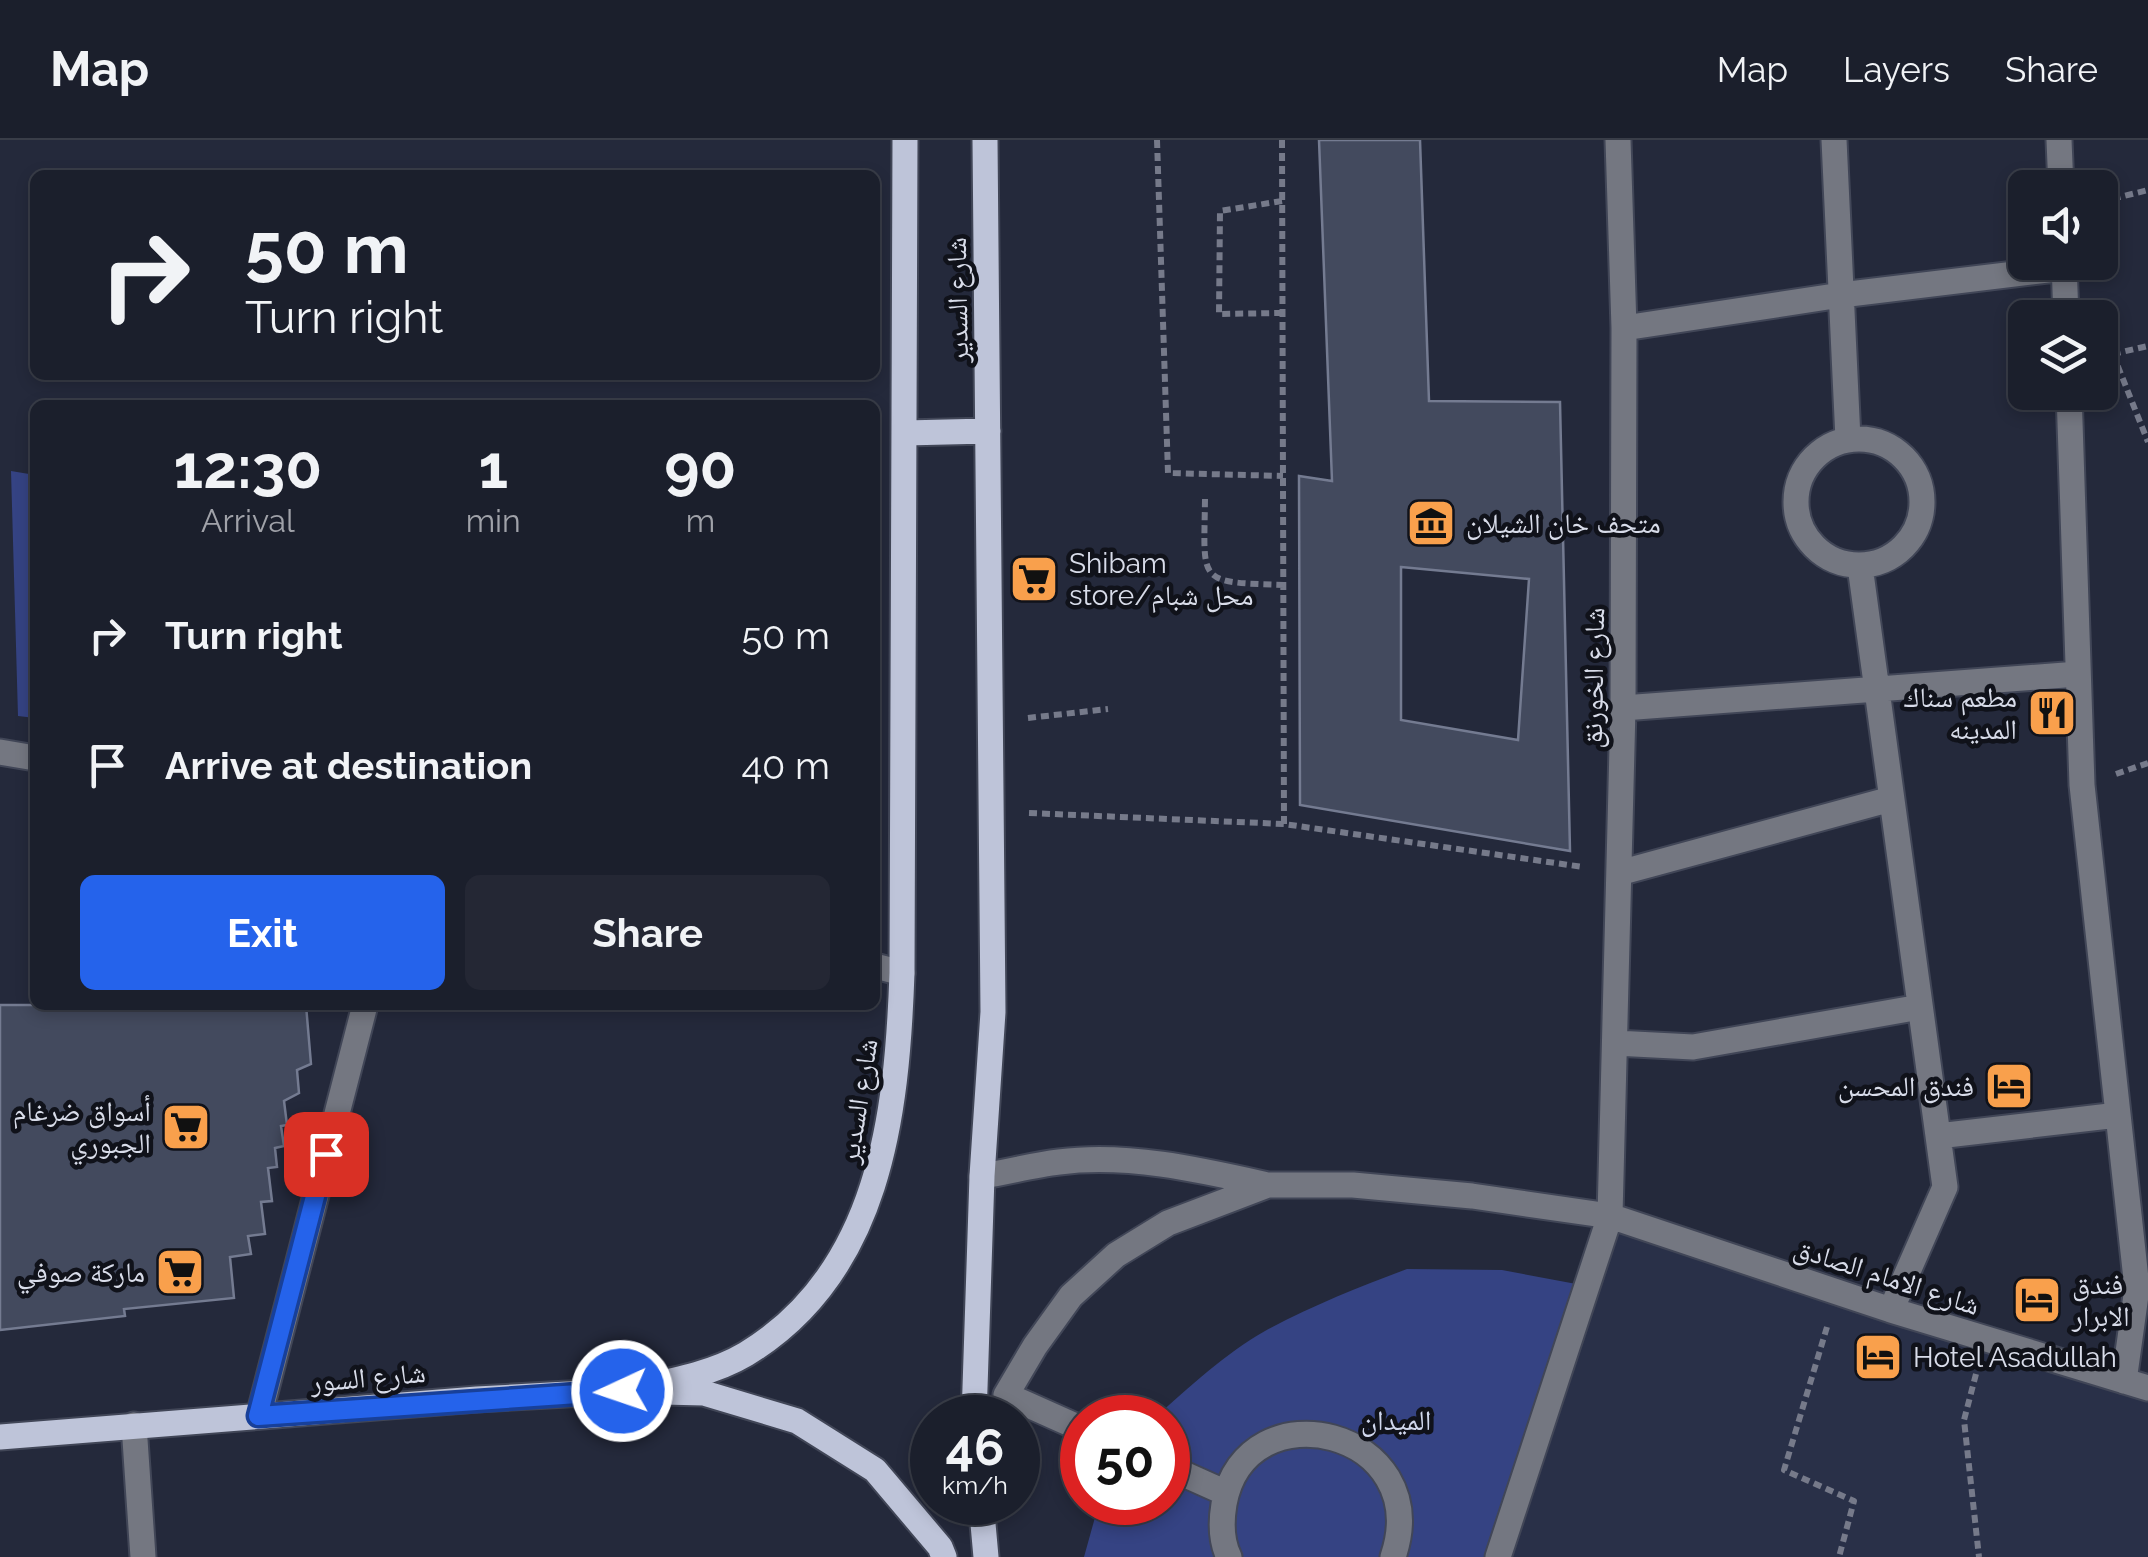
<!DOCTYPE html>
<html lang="en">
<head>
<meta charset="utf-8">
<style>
  body { margin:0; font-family:Raleway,"Noto Naskh Arabic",sans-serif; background:#242734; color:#f1f3f6; height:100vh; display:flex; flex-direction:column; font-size:38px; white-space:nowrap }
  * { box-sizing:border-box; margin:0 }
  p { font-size:32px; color:#a0a2a9 }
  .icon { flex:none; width:55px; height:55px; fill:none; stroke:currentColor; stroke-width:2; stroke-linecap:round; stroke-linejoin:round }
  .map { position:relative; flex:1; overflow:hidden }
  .details { position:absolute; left:30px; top:260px; width:850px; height:610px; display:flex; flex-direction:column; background:#1b1f2c; border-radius:15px; box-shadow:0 5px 15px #0003,0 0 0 2px #393d48 }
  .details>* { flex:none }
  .top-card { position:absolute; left:30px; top:30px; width:850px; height:210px; border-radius:15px; box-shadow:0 5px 15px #0003,0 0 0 2px #393d48; background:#1b1f2c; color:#f1f3f6; overflow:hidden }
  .buttons { position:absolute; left:2008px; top:30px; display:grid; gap:20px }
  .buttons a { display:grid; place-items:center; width:110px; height:110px; border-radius:15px; background:#1b1f2c; box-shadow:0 5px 15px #0003,0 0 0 2px #393d48; font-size:50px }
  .speed { position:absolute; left:910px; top:1255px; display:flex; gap:20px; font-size:50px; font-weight:700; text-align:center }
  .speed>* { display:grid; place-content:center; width:130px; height:130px; border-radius:50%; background:#1b1f2c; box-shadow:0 5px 15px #0003,0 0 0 2px #393d48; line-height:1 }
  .speed small { font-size:25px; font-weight:400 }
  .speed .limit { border:15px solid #d22; background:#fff; color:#111 }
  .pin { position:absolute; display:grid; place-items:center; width:85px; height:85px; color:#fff; margin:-42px; border-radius:20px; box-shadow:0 5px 15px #0006 }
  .me { position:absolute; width:110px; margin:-55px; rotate:267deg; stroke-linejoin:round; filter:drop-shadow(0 0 8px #0008) }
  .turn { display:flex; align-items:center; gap:35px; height:210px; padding:0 50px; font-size:45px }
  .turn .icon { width:130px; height:130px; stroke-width:2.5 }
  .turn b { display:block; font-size:70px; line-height:85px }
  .eta { display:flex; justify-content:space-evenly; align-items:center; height:170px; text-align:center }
  .eta b { font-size:60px; font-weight:700; line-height:70px }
  .primary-button { display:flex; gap:20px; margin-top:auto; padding:20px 50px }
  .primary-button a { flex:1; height:115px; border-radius:15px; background:#2563eb; color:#fff; font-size:40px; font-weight:700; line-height:115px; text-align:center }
  .primary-button a+a { background:#242734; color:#f1f3f6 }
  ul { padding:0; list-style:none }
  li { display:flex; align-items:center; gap:30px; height:130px; padding:0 50px }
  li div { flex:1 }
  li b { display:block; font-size:38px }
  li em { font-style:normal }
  header { display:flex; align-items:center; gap:60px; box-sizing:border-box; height:140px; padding:0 50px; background:#1b1f2c; border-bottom:2px solid #393d48 }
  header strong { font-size:48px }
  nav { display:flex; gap:55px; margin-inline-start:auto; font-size:35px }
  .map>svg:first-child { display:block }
</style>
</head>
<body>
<header>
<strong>Map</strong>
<nav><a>Map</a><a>Layers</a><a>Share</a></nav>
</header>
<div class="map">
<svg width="2148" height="1417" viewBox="0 0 2148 1417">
  <rect width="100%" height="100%" fill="#24293b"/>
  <path fill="#293048" d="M 1610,1076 L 2148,1248 L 2148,1417 L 1498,1417 Z"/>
  <path fill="#354383" d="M 11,331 L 35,335 L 35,578 L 18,576 Z
    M 1407,1129 L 1502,1130 L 1587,1146 L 1498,1417 L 1084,1417 L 1099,1363 L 1168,1362 L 1168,1278 L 1156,1277 C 1189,1247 1226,1213 1265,1191 C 1311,1166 1359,1147 1407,1129 Z"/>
  <path fill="#434a5e" stroke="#747b91" stroke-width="2.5" fill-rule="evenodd" d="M 1319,0 L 1420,0 L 1429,261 L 1560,262 L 1570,711 L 1300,665 L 1299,336 L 1332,341 ZM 1401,427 L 1529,439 L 1518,600 L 1401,580 Z
    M 0,865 L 306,865 L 311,924 L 297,930 L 299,953 L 284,961 L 287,985 L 281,986 L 284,1006 L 275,1008 L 277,1027 L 268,1028 L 272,1061 L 261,1062 L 265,1094 L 248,1096 L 251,1114 L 230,1117 L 234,1158 L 124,1169 L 125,1176 L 0,1190 Z"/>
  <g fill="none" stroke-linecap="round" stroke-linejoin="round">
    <g stroke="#414657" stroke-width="29">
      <path id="minor" d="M 1834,0 L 1848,299
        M 2059,0 L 2061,48
        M 2064,122 L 2066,178
        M 1624,188 L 1841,155 L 2064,128
        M 2069,252 L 2082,645 L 2137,1148 L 2124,1241
        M1796 362a63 63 0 1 1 126 0a63 63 0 1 1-126 0Z
        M 1860,426 L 1945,1047 L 1891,1170
        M 1623,568 L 2078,534
        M 0,612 L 35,618
        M 1619,733 L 1891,659
        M 875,826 L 902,833
        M 1615,903 L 1693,907 L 1920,867
        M 1938,996 L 2118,975
        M 982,1036 C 1008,1032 1033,1025 1059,1022 C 1128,1013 1201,1030 1268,1045
        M 259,1276 L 365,865
        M 134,1285 L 143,1417
        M 1082,1289 L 1006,1255 L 1035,1206 L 1071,1156 L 1116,1115 L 1168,1083 L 1268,1045 L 1353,1045 L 1472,1056 L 1610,1076 L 1891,1170 L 2148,1248
        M 1168,1327 L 1226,1353
        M 1229,1417 C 1221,1401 1221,1382 1224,1364 C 1246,1244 1436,1290 1393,1417
        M 1498,1417 L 1610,1076 L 1623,568 L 1624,188 L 1618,0"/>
    </g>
    <g stroke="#414657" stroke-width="29">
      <path id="major" d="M 905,293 L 988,291
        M 622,1251 C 664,1242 709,1236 746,1214 C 880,1133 897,975 902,833 L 905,0
        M 974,1278 L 982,1036 L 993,872 L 985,0
        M 0,1297 L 477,1259 L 622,1251 L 704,1253 L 797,1281 L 875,1330 L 940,1407 L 944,1417
        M 981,1362 L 986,1417"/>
    </g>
    <path stroke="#767a8a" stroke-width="6" stroke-dasharray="8 5" stroke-linecap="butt" d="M 1157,0 L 1168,333 L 1283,336
      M 1282,0 L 1284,684
      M 1282,61 L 1220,71 L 1219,174 L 1282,173
      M 2100,62 L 2148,50
      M 2113,214 L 2148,302
      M 2100,217 L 2148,206
      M 1205,359 C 1204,444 1196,442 1284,445
      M 1028,578 L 1108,569
      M 2116,634 L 2148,623
      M 1029,673 L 1284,684 L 1583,727
      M 1827,1187 L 1784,1330 L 1854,1361 L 1839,1417
      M 1976,1234 L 1964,1280 L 1979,1417"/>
    <use href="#minor" stroke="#747781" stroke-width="25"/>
    <use href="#major" stroke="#bec4d9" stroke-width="25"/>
  </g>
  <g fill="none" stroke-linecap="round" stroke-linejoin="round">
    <g stroke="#184099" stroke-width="25">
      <path id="route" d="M 326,1014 L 258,1276 L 622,1251"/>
    </g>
    <use href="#route" stroke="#2563eb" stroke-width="18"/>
  </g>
  <defs>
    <g id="museum-square" transform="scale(2.5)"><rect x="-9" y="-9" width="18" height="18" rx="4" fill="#f9a04c" stroke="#10121a"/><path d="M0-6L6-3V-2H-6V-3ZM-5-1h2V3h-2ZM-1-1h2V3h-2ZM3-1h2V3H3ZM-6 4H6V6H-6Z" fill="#111"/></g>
    <g id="supermarket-square" transform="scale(2.5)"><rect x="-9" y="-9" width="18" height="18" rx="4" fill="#f9a04c" stroke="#10121a"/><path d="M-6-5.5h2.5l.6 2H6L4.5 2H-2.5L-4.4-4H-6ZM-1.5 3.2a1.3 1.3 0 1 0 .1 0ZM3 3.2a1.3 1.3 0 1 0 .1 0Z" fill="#111"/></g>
    <g id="restaurant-square" transform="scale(2.5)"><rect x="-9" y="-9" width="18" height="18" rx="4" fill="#f9a04c" stroke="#10121a"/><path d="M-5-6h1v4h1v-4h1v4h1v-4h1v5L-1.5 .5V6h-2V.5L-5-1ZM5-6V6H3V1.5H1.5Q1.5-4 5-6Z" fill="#111"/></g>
    <g id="hotel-square" transform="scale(2.5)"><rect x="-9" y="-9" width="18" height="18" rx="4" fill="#f9a04c" stroke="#10121a"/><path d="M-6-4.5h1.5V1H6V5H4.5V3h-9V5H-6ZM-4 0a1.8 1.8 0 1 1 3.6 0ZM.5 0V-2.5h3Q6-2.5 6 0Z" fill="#111"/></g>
  </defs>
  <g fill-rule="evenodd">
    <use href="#museum-square" x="1431" y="383"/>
    <use href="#supermarket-square" x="1034" y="439"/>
    <use href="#restaurant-square" x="2052" y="573"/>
    <use href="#hotel-square" x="2009" y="946"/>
    <use href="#supermarket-square" x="186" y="987"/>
    <use href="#supermarket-square" x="180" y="1132"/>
    <use href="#hotel-square" x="2037" y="1160"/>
    <use href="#hotel-square" x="1878" y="1217"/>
  </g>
  <g text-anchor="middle" stroke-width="9" stroke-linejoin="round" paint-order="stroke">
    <g font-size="28" fill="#d8dce9" stroke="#10121a">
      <text transform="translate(957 160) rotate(-91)" y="10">شارع السدير</text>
      <text transform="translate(1593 538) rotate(-89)" y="10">شارع الخورنق</text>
      <text transform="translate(858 961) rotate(-81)" y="10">شارع السدير</text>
      <text transform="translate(1887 1136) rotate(18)" y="10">شارع الامام الصادق</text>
      <text transform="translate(368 1237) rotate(-5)" y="10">شارع السور</text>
    </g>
    <g font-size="28" fill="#d8dce9" stroke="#10121a" text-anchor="start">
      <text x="1466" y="393">متحف خان الشيلان</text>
      <text x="1069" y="433">Shibam<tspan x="1069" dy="32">store/محل شبام</tspan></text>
      <text x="2017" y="567" text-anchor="end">مطعم سناك<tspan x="2017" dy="32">المدينه</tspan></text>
      <text x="1974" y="956" text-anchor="end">فندق المحسن</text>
      <text x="151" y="981" text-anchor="end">أسواق ضرغام<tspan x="151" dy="32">الجبوري</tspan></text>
      <text x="145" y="1142" text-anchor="end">ماركة صوفي</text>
      <text x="2072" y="1154">فندق<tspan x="2072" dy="32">الابرار</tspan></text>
      <text x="1913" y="1227">Hotel Asadullah</text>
    </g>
    <g font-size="28" fill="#d1d8ed" stroke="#10121a">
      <text x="1396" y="1290">الميدان</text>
    </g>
  </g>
</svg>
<div class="buttons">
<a><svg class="icon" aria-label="sound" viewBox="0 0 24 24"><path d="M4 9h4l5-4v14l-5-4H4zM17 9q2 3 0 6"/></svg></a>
<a><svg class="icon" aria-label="layers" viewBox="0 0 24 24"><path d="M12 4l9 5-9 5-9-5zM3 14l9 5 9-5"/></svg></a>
</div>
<div class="speed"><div>46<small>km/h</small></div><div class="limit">50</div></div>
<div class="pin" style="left:326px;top:1014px;background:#d93025"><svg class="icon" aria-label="arrive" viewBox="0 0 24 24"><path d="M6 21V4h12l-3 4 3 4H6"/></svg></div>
<svg class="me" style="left:622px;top:1251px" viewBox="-20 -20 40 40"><circle r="17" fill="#2563eb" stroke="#fff" stroke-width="3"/><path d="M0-11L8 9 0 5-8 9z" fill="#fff"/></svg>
<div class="top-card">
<div class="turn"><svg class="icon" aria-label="right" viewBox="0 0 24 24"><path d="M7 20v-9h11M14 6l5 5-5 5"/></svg><div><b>50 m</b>Turn right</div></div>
</div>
<section class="details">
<div class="eta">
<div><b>12:30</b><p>Arrival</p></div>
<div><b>1</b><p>min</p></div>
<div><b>90</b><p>m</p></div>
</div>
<ul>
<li><svg class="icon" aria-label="right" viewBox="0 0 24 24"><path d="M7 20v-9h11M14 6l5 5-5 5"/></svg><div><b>Turn right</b></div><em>50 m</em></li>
<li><svg class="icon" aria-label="arrive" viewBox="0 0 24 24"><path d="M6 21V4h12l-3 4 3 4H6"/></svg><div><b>Arrive at destination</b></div><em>40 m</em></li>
</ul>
<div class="primary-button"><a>Exit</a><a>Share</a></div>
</section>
</div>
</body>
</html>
